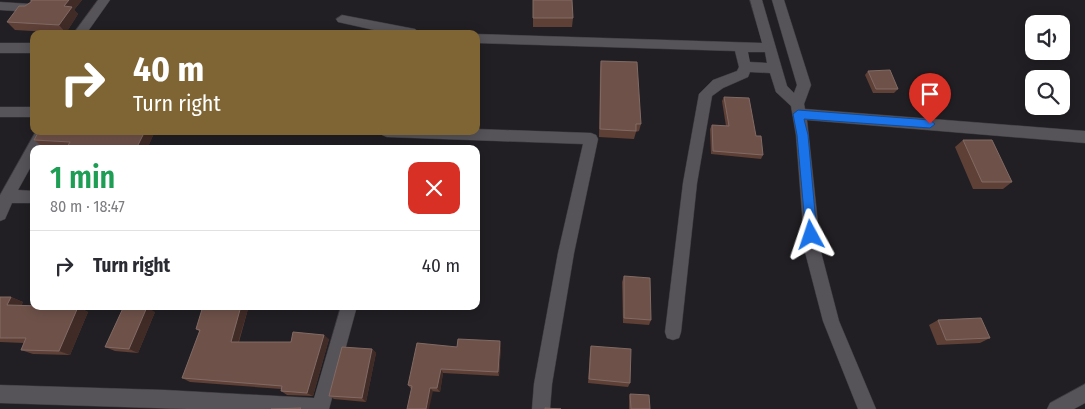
<!DOCTYPE html>
<html lang="en">
<head>
<meta charset="utf-8">
<style>
  body { margin:0; font-family:"Fira Sans Condensed",sans-serif; background:#f2f2f3; color:#2b2b33; height:100vh; display:flex; flex-direction:column; font-size:19px; white-space:nowrap }
  * { box-sizing:border-box; margin:0 }
  p { font-size:16px; color:#7c7c81 }
  .icon { flex:none; width:28px; height:28px; fill:none; stroke:currentColor; stroke-width:2; stroke-linecap:round; stroke-linejoin:round }
  .map { position:relative; flex:1; overflow:hidden }
  .side { position:absolute; left:30px; top:145px; width:450px; height:165px; display:flex; flex-direction:column; background:#fff; border-radius:10px; box-shadow:0 2px 12px #0003 }
  .side>* { flex:none }
  .guide { position:absolute; left:30px; top:30px; width:450px; height:105px; border-radius:10px; box-shadow:0 2px 12px #0003; background:#806534; color:#fff; overflow:hidden }
  .buttons { position:absolute; left:1025px; top:15px; display:grid; gap:10px }
  .buttons a { display:grid; place-items:center; width:45px; height:45px; border-radius:10px; background:#fff; box-shadow:0 2px 12px #0003; font-size:25px }
  .pin { position:absolute; display:grid; place-items:center; width:42px; height:42px; color:#fff; margin:-51px -21px; border-radius:50% 50% 50% 0; rotate:-45deg; box-shadow:0 0 5px #0007 }
  .pin .icon { rotate:45deg }
  .me { position:absolute; width:55px; margin:-28px; rotate:355deg; stroke-linejoin:round; filter:drop-shadow(0 0 4px #0008) }
  .turn { display:flex; align-items:center; gap:18px; height:105px; padding:0 20px; font-size:22px }
  .turn .icon { width:65px; height:65px; stroke-width:2.5 }
  .turn b { display:block; font-size:35px; line-height:42px }
  .round { display:grid; place-items:center; flex:none; width:52px; height:52px; border-radius:10px; background:#f2f2f3 }
  .summary { display:flex; align-items:center; justify-content:space-between; height:85px; padding:0 20px }
  h1 { font-size:30px; font-weight:600; line-height:38px; color:#1e9e55 }
  ul { padding:0; list-style:none }
  li { display:flex; align-items:center; gap:15px; height:70px; padding:0 20px; border-top:1px solid #e1e1e2 }
  li div { flex:1 }
  li b { display:block; font-size:19px }
  li em { font-style:normal }
  .map>svg:first-child { display:block }
</style>
</head>
<body>
<div class="map">
<svg width="1085" height="409" viewBox="0 0 1085 409">
  <rect width="100%" height="100%" fill="#211f23"/>
  <g fill="none" stroke-linecap="round" stroke-linejoin="round">
    <g stroke="#3b3a3e" stroke-width="1">
      <path id="street" d="M 98,0 L 110,0 L 86,34 L 73,34 Z
        M 750,0 L 762,0 L 787,86 L 794,93 L 797,85 L 772,0 L 784,0 L 811,85 L 804,104 L 805,109 L 1085,131 L 1085,143 L 807,120 L 821,252 L 839,321 L 876,409 L 858,409 L 823,321 L 805,252 L 796,135 L 791,106 L 776,92 L 770,73 L 750,72 L 748,77 L 723,88 L 712,96 L 697,183 L 681,332 L 679,338 L 673,340 L 667,338 L 665,332 L 683,183 L 699,94 L 713,80 L 737,71 L 739,67 L 735,51 L 476,43 L 475,34 L 762,43 ZM 748,52 L 765,52 L 767,63 L 750,62 Z
        M 0,2 L 31,4 L 37,8 L 31,12 L 0,10 Z
        M 342,15 L 415,29 L 421,34 L 392,34 L 338,22 L 336,19 Z
        M 0,43 L 34,43 L 34,53 L 0,53 Z
        M 0,107 L 34,107 L 34,117 L 0,117 Z
        M 476,129 L 591,133 L 596,135 L 598,139 L 574,253 L 552,384 L 550,409 L 532,409 L 534,384 L 558,253 L 583,144 L 387,137 L 382,135 L 380,131 L 476,131 Z
        M 36,131 L 50,131 L 40,149 L 34,149 L 34,161 L 18,190 L 34,191 L 34,203 L 12,203 L 5,219 L 0,221 L 0,195 Z
        M 341,306 L 357,306 L 329,409 L 186,409 L 0,403 L 0,385 L 165,390 L 314,398 Z
        M 1085,384 L 1085,403 L 1074,409 L 1047,409 L 1050,403 Z"/>
    </g>
    <use href="#street" fill="#565359" fill-rule="evenodd"/>
  </g>
  <path fill="#5e4037" d="M 31,0 L 82,0 L 74,10 L 78,14 L 66,33 L 15,30 L 7,22 L 25,6 L 31,2 Z
    M 533,0 L 573,18 L 572,27 L 533,27 Z
    M 601,61 L 641,124 L 639,131 L 636,132 L 634,139 L 599,137 L 600,70 Z
    M 868,71 L 898,89 L 894,93 L 873,93 L 865,75 Z
    M 724,97 L 756,136 L 763,155 L 761,159 L 711,154 L 710,129 L 712,125 L 726,126 L 722,101 Z
    M 39,131 L 155,131 L 147,149 L 66,149 L 66,148 L 43,147 L 34,140 Z
    M 963,140 L 1012,182 L 1003,189 L 973,189 L 955,147 Z
    M 624,276 L 651,320 L 649,325 L 623,323 L 622,282 Z
    M 0,297 L 11,297 L 23,302 L 21,306 L 78,307 L 88,312 L 70,355 L 33,354 L 21,350 L 24,343 L 0,342 Z
    M 248,309 L 239,342 L 291,342 L 329,339 L 313,396 L 287,395 L 281,391 L 281,389 L 190,382 L 182,378 L 200,332 L 196,329 Z
    M 155,312 L 138,353 L 115,351 L 105,347 Z
    M 938,320 L 990,338 L 980,343 L 937,345 L 929,325 Z
    M 501,346 L 499,376 L 443,373 L 440,392 L 411,389 L 408,385 L 457,347 Z
    M 591,346 L 630,383 L 628,387 L 588,383 L 590,350 Z
    M 372,349 L 376,353 L 366,402 L 334,399 L 329,396 Z
    M 630,394 L 650,409 L 629,409 L 629,396 Z"/>
  <path fill="#402b27" d="M 69,0 L 82,0 L 74,10 L 78,14 L 66,33 L 59,25 L 64,6 Z
    M 145,131 L 155,131 L 147,149 L 136,149 Z
    M 11,297 L 23,302 L 19,310 L 7,305 Z
    M 241,306 L 244,306 L 248,309 L 237,346 L 231,342 Z
    M 78,307 L 88,312 L 70,355 L 59,351 Z
    M 147,307 L 155,312 L 138,353 L 129,349 Z
    M 324,335 L 329,339 L 313,396 L 307,393 Z
    M 500,341 L 501,346 L 499,376 L 498,372 Z
    M 372,349 L 376,353 L 366,402 L 362,398 Z
    M 441,369 L 443,373 L 440,392 L 437,388 Z
    M 430,388 L 433,391 L 429,409 L 426,409 Z"/>
  <path fill="#6e524a" stroke="#816a64" d="M 31,0 L 69,0 L 64,6 L 72,7 L 59,25 L 7,22 L 19,6 L 25,6 L 31,2 Z
    M 533,0 L 572,0 L 573,18 L 533,18 Z
    M 601,61 L 637,62 L 641,124 L 636,124 L 636,131 L 600,129 Z
    M 890,70 L 898,89 L 876,89 L 868,71 Z
    M 724,97 L 749,98 L 756,136 L 761,136 L 763,155 L 713,151 L 712,125 L 729,126 Z
    M 39,131 L 145,131 L 136,149 L 66,149 L 70,142 L 34,140 Z
    M 963,140 L 992,140 L 1012,182 L 982,182 Z
    M 624,276 L 650,278 L 651,320 L 624,318 Z
    M 0,297 L 11,297 L 7,305 L 78,307 L 59,351 L 21,350 L 26,338 L 0,338 Z
    M 124,306 L 147,307 L 129,349 L 105,347 Z
    M 203,306 L 241,306 L 231,342 L 291,342 L 293,332 L 324,335 L 307,393 L 281,391 L 282,386 L 182,378 L 200,330 L 196,329 Z
    M 981,318 L 990,338 L 946,340 L 938,320 Z
    M 458,339 L 500,341 L 498,372 L 441,369 L 437,388 L 430,388 L 426,409 L 407,409 L 412,386 L 408,385 L 417,343 L 457,347 Z
    M 591,346 L 631,349 L 630,383 L 589,379 Z
    M 342,347 L 372,349 L 362,398 L 329,396 Z
    M 630,394 L 649,395 L 650,409 L 631,409 Z
    M 301,408 L 300,409 L 271,409 Z
    M 545,408 L 561,409 L 545,409 Z"/>
  <path fill="#1a73e8" stroke="#114b97" d="M 798,110 L 930,120 L 935,124 L 930,128 L 804,119 L 808,135 L 817,235 L 816,239 L 811,240 L 807,239 L 806,235 L 797,135 L 793,114 Z"/>
</svg>
<div class="buttons">
<a><svg class="icon" aria-label="sound" viewBox="0 0 24 24"><path d="M4 9h4l5-4v14l-5-4H4zM17 9q2 3 0 6"/></svg></a>
<a><svg class="icon" aria-label="search" viewBox="0 0 24 24"><circle cx="10" cy="10" r="6"/><path d="M15 15l6 6"/></svg></a>
</div>
<div class="pin" style="left:930px;top:124px;background:#d93025"><svg class="icon" aria-label="arrive" viewBox="0 0 24 24"><path d="M6 21V4h12l-3 4 3 4H6"/></svg></div>
<svg class="me" style="left:811px;top:235px" viewBox="-20 -20 40 40"><path d="M0-17L14 15 0 8-14 15z" fill="#1a73e8" stroke="#fff" stroke-width="4"/></svg>
<div class="guide">
<div class="turn"><svg class="icon" aria-label="right" viewBox="0 0 24 24"><path d="M7 20v-9h11M14 6l5 5-5 5"/></svg><div><b>40 m</b>Turn right</div></div>
</div>
<section class="side">
<div class="summary"><div><h1>1 min</h1><p>80 m · 18:47</p></div><a class="round" style="background:#d93025;color:#fff"><svg class="icon" aria-label="close" viewBox="0 0 24 24"><path d="M6 6l12 12M18 6L6 18"/></svg></a></div>
<ul>
<li><svg class="icon" aria-label="right" viewBox="0 0 24 24"><path d="M7 20v-9h11M14 6l5 5-5 5"/></svg><div><b>Turn right</b></div><em>40 m</em></li>
</ul>
</section>
</div>
</body>
</html>
